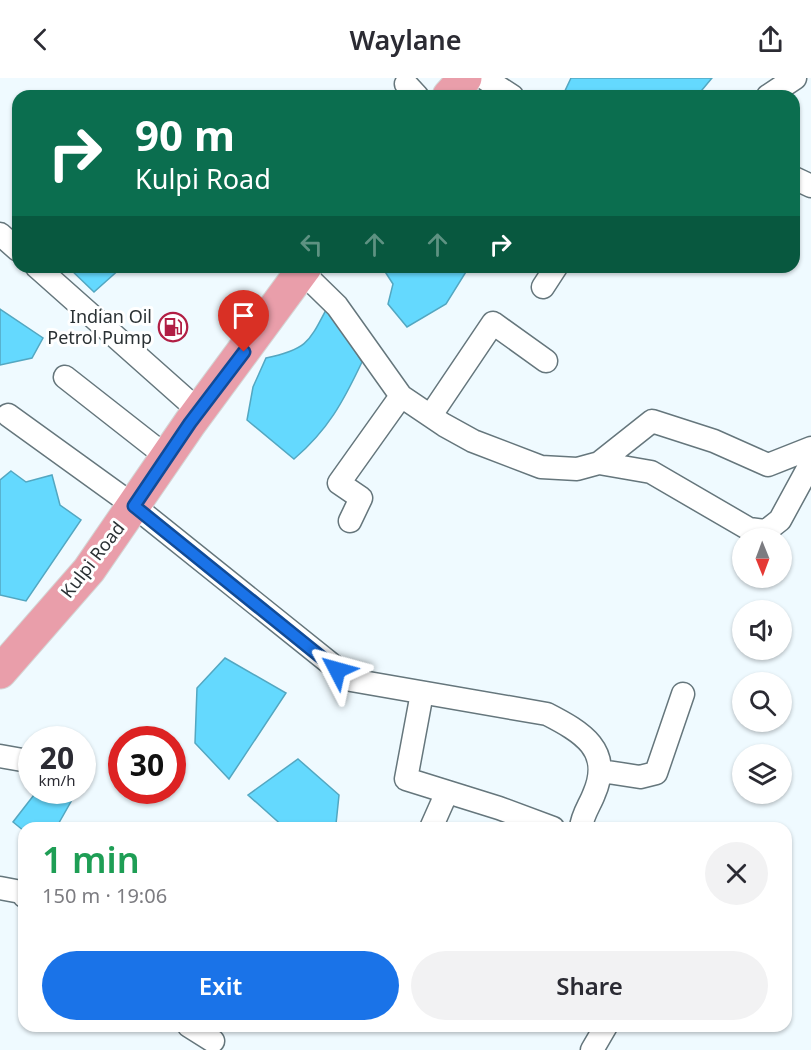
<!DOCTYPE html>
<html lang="en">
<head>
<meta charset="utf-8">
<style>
  body { margin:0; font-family:"Noto Sans",sans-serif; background:#f2f2f3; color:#2b2b33; height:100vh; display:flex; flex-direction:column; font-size:22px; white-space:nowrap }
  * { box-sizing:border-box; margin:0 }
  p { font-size:20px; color:#7c7c81 }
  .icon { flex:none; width:33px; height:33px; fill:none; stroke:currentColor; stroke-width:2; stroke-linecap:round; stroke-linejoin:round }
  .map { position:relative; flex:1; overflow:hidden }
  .panel { position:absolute; left:18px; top:744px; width:774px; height:210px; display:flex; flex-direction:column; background:#fff; border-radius:18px; box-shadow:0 2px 4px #0004 }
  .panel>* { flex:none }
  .banner { position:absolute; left:12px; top:12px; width:788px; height:183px; border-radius:18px; box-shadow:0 2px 4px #0004; background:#0b6e4f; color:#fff; overflow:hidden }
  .needle { width:39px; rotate:179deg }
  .fabs { position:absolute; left:732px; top:450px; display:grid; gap:12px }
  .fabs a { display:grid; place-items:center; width:60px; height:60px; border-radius:50%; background:#fff; box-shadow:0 2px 4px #0004; font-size:30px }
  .speed { position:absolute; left:18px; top:648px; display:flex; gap:12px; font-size:30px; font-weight:700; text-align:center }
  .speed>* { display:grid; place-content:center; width:78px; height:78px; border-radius:50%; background:#fff; box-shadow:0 2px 4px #0004; line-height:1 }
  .speed small { font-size:15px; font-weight:400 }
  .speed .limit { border:9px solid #d22; background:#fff; color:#111 }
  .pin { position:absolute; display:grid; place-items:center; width:51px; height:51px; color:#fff; margin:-62px -26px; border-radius:50% 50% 50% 0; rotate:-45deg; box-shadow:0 0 6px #0007 }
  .pin .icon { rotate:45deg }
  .me { position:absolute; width:66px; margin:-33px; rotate:309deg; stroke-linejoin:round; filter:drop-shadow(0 0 4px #0008) }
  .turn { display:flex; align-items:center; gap:21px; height:126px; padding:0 24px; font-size:27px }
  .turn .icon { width:78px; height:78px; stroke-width:2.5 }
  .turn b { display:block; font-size:42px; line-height:51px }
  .lanes { display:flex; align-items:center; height:57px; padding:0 24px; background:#0003; justify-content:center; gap:30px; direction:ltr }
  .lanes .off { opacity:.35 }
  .round { display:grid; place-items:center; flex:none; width:63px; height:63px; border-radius:32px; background:#f2f2f3 }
  .head { display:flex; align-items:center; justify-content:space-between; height:102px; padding:0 24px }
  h1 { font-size:36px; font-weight:600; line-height:45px; color:#1e9e55 }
  .primary-button { display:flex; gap:12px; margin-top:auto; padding:12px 24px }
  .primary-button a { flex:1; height:69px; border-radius:36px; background:#1a73e8; color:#fff; font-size:24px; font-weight:600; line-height:69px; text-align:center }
  .primary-button a+a { background:#f2f2f3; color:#2b2b33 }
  header { display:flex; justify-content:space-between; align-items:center; height:78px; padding:0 24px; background:#fff; font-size:27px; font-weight:600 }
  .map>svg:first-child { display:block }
</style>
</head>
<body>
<header><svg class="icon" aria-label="back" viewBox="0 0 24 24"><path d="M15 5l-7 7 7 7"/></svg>Waylane<svg class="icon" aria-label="share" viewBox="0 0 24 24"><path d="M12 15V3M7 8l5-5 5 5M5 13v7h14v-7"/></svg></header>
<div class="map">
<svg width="811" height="972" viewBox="0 0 811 972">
  <rect width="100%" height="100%" fill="#effaff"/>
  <path fill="#64d9fe" stroke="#53a7c1" stroke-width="1.5" d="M 571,0 L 712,0 L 697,18 L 563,17 Z
    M 68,189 L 122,189 L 94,214 Z
    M 382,189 L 469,189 L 446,226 L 407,249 L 388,226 L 393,206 Z
    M 328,228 L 362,284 C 343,324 328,352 294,381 L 247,342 L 253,309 L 266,280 C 308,271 309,264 328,228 Z
    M 0,231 L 43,260 L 32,280 L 0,287 Z
    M 11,393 L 26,404 L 52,397 L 60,427 L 81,442 L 26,523 L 0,517 L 0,402 Z
    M 225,580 L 286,615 L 229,701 L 195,665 L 197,610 Z
    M 298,681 L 339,717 L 336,746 L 331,750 L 285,750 L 248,717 Z
    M 37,713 L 77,713 L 56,750 L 24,750 L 24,753 L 13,744 Z"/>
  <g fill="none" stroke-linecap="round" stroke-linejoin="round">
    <g stroke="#65767c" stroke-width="25">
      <path id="street" d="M 484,0 L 512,18
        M 406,6 L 417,18
        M 768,18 L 795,0
        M 794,100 L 811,108
        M 0,156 L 18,172
        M 37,189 L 199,333
        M 297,189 L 337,228 L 401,318 L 444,347 L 473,363 L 541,389 L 577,391 L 599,385 L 651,394 L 749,451 L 766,453 L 780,442 L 811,385
        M 543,209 L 556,189
        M 65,299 L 167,379
        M 8,337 L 134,428 L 351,602 L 547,636 C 582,654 613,672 594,716 C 590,727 582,737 581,750
        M 431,337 L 493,245 L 546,283
        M 599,385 L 652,343 L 714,363 L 768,387 L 811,370
        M 350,443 L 361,420 L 339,405 L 401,318
        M 422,615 L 406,701 L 499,730 L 553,750
        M 0,678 L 28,683
        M 601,693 L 640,699 L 656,695 L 683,616
        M 431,750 L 447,714
        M 0,810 L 21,814 L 24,818
        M 189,948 L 213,963
        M 592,972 L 606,948"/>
    </g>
    <g stroke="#d4d6d6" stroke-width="35">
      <path id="primary" d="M 449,18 L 465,0
        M 0,594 L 89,492 L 190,345 L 305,189"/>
    </g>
    <use href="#street" stroke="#fff" stroke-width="22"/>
    <use href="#primary" stroke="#e99eaa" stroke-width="33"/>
  </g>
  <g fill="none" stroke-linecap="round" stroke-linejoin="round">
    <g stroke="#114b97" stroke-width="15">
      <path id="route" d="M 244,274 L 190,345 L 134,428 L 337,592"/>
    </g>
    <use href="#route" stroke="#1a73e8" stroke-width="10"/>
  </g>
  <defs>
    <g id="fuel-ring" transform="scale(1.5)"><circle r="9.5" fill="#fff" stroke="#b11e44" stroke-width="1.5"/><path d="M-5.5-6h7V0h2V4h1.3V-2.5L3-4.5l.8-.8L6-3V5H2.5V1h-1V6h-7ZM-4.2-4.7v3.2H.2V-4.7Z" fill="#b11e44"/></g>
  </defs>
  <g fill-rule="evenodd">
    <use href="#fuel-ring" x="173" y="249"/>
  </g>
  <g text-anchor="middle" stroke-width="6" stroke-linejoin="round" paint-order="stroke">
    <g font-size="18" fill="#2a3134" stroke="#fff" text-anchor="end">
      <text x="152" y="245">Indian Oil<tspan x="152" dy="21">Petrol Pump</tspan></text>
    </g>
    <g font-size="18" fill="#2a3134" stroke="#fff">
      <text transform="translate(93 482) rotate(-52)" y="6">Kulpi Road</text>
    </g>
  </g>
</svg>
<div class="fabs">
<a><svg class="needle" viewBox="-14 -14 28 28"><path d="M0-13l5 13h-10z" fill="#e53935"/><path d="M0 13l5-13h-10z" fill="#7c7c81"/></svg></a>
<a><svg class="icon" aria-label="sound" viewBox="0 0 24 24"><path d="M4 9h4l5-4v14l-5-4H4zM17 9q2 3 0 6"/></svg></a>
<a><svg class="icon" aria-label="search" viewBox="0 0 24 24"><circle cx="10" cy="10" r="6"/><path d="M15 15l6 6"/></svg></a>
<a><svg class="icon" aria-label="layers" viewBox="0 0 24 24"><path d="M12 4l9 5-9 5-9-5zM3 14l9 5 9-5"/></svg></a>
</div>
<div class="speed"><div>20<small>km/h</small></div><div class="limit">30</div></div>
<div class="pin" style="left:244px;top:274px;background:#d93025"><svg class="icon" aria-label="arrive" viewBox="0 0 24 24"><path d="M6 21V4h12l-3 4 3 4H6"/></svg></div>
<svg class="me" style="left:337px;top:592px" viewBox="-20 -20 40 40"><path d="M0-17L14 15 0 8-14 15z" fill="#1a73e8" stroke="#fff" stroke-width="4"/></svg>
<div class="banner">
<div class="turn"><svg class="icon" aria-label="right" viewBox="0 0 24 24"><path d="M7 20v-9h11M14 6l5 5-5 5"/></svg><div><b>90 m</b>Kulpi Road</div></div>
<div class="lanes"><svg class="icon off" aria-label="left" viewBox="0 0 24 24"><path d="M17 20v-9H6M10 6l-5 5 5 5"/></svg><svg class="icon off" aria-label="ahead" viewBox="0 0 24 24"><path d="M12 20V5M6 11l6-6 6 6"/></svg><svg class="icon off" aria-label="ahead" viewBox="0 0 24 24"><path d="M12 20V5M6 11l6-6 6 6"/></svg><svg class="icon" aria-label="right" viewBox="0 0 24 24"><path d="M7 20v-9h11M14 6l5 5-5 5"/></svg></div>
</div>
<section class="panel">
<div class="head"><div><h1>1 min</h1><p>150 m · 19:06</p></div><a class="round"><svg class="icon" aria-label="close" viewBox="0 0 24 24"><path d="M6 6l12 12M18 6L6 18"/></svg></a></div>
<div class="primary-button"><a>Exit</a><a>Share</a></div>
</section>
</div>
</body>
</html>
